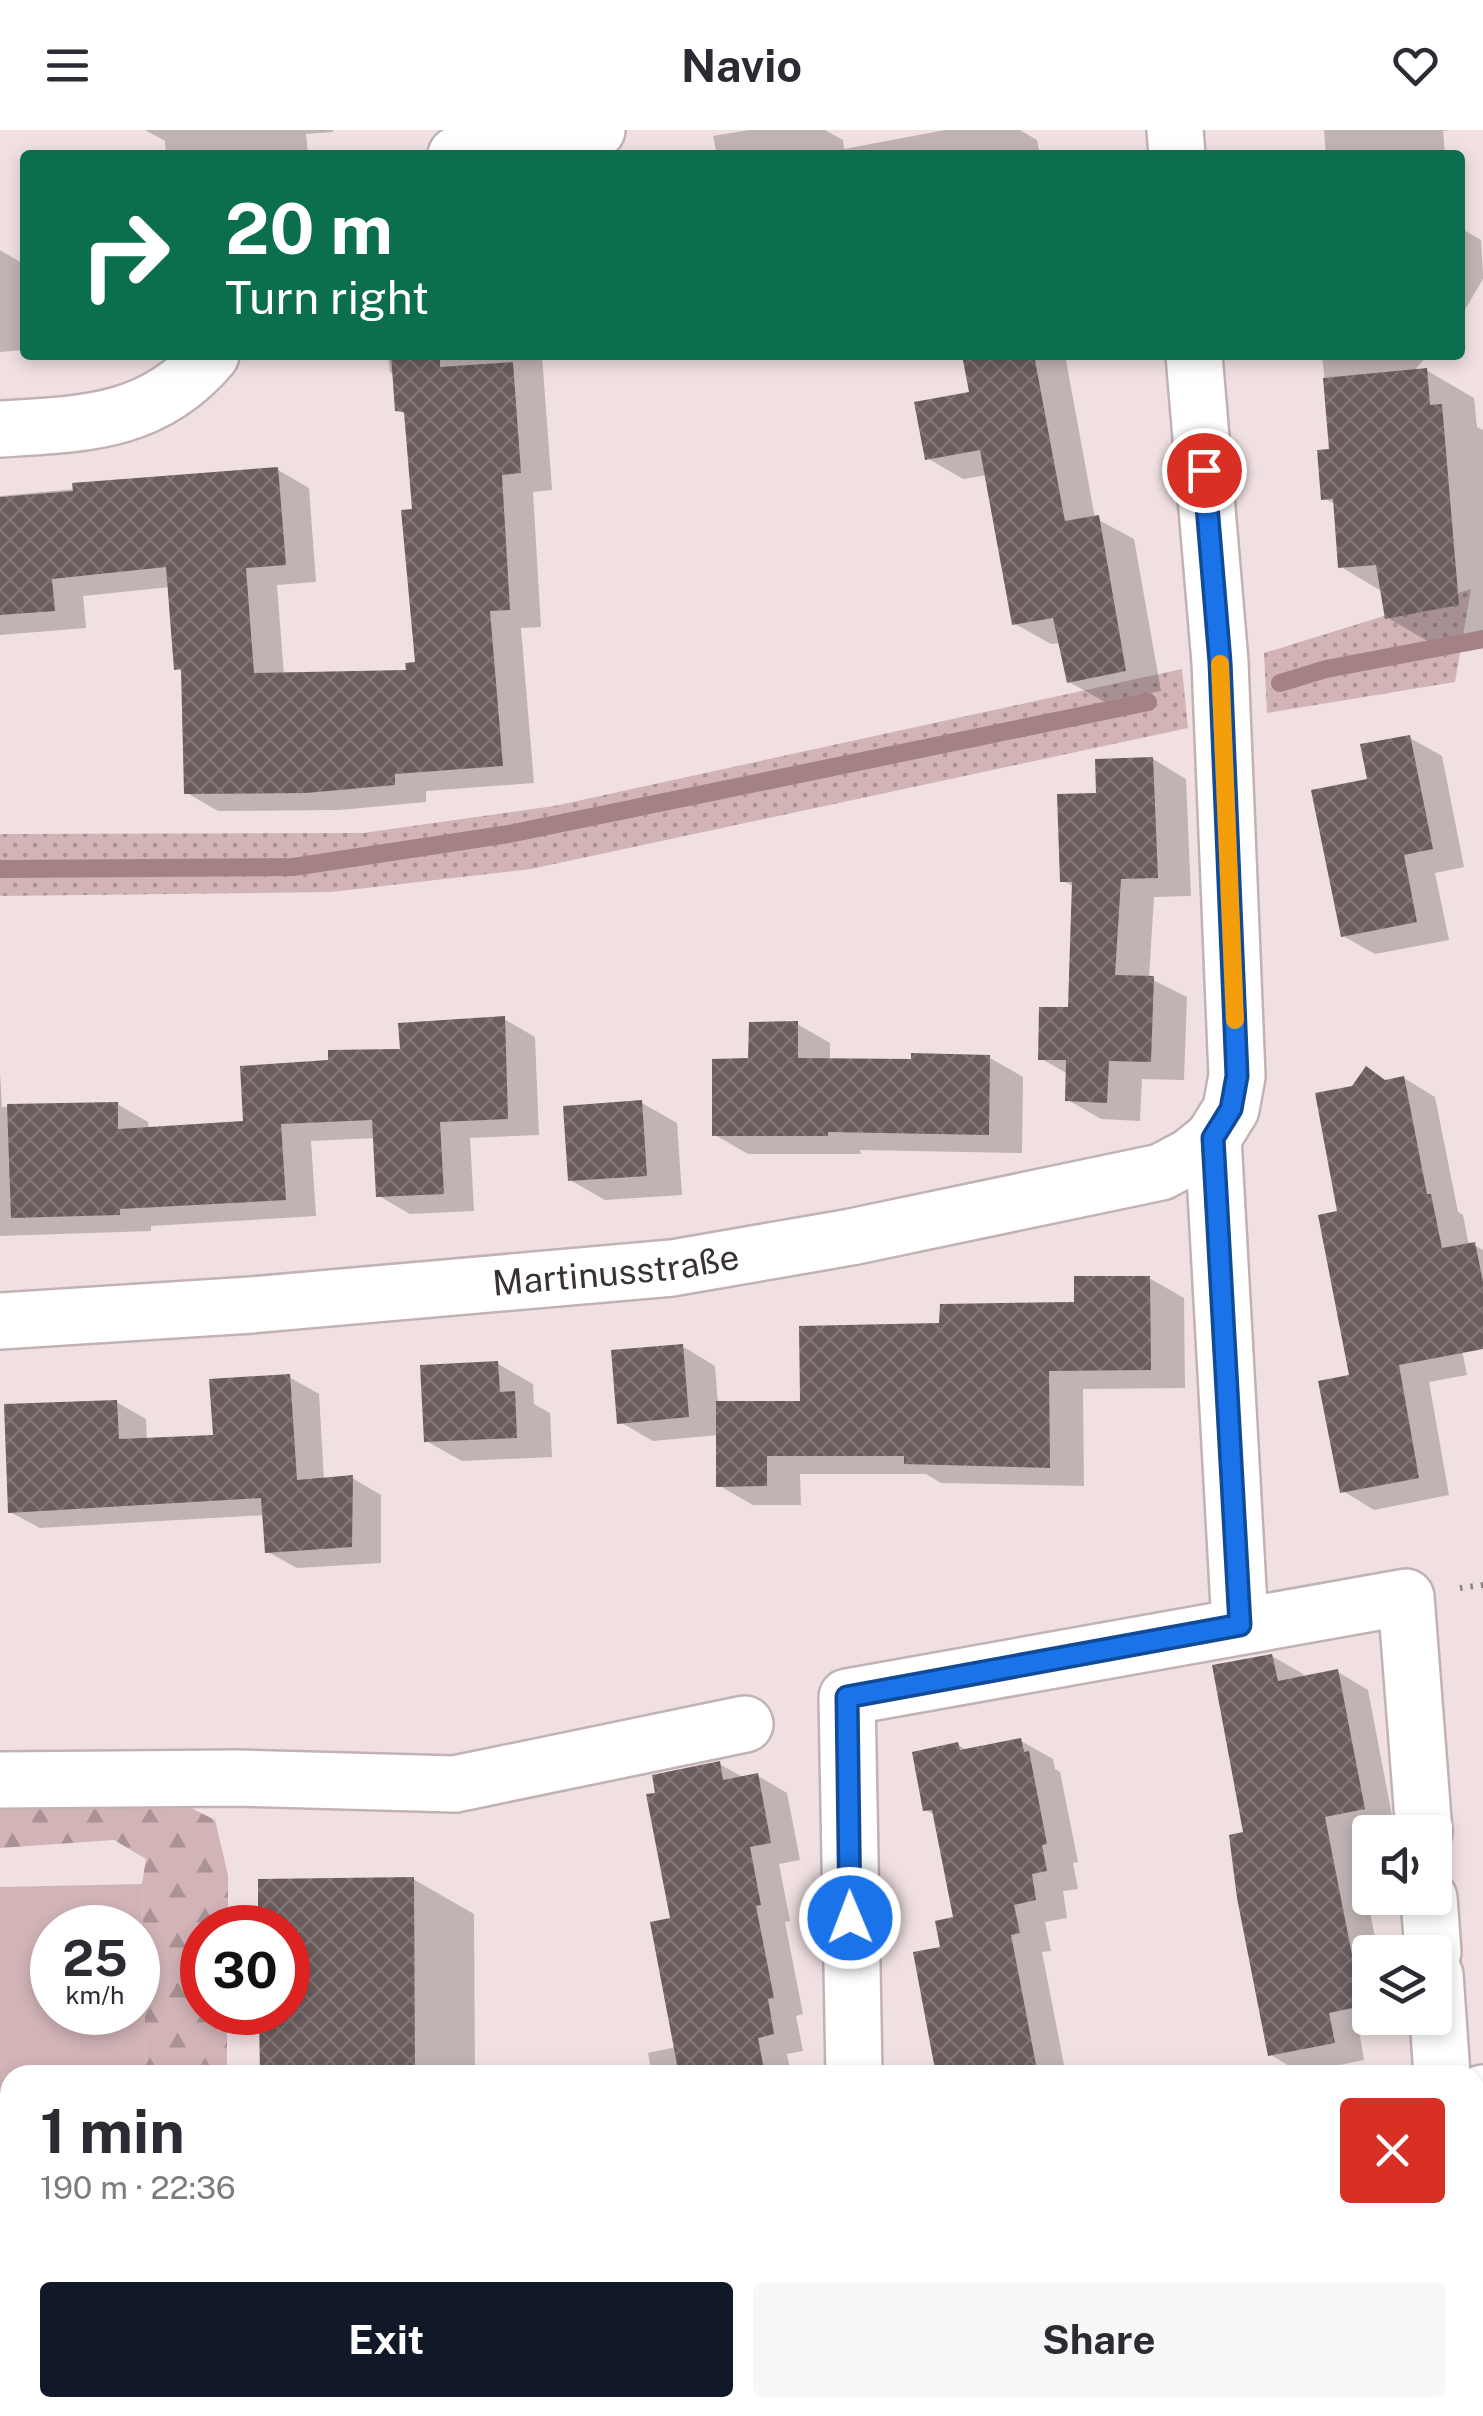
<!DOCTYPE html>
<html lang="en">
<head>
<meta charset="utf-8">
<style>
  body { margin:0; font-family:"Public Sans",sans-serif; background:#f7f7f7; color:#2b2b33; height:100vh; display:flex; flex-direction:column; font-size:38px; white-space:nowrap }
  * { box-sizing:border-box; margin:0 }
  p { font-size:32px; color:#7c7c81 }
  .icon { flex:none; width:55px; height:55px; fill:none; stroke:currentColor; stroke-width:2; stroke-linecap:round; stroke-linejoin:round }
  .map { position:relative; flex:1; overflow:hidden }
  .details { position:absolute; left:0px; top:1935px; width:1485px; height:352px; display:flex; flex-direction:column; background:#fff; border-radius:30px 30px 0 0; box-shadow:0 5px 15px #0003 }
  .details>* { flex:none }
  .banner { position:absolute; left:20px; top:20px; width:1445px; height:210px; border-radius:10px; box-shadow:0 5px 15px #0003; background:#0b6e4f; color:#fff; overflow:hidden }
  .tools { position:absolute; left:1352px; top:1685px; display:grid; gap:20px }
  .tools a { display:grid; place-items:center; width:100px; height:100px; border-radius:10px; background:#fff; box-shadow:0 5px 15px #0003; font-size:50px }
  .speed { position:absolute; left:30px; top:1775px; display:flex; gap:20px; font-size:50px; font-weight:700; text-align:center }
  .speed>* { display:grid; place-content:center; width:130px; height:130px; border-radius:50%; background:#fff; box-shadow:0 5px 15px #0003; line-height:1 }
  .speed small { font-size:25px; font-weight:400 }
  .speed .limit { border:15px solid #d22; background:#fff; color:#111 }
  .pin { position:absolute; display:grid; place-items:center; width:85px; height:85px; color:#fff; margin:-42px; border:5px solid #fff; border-radius:50%; box-shadow:0 2px 10px #0007 }
  .me { position:absolute; width:110px; margin:-55px; rotate:359deg; stroke-linejoin:round; filter:drop-shadow(0 0 8px #0008) }
  .turn { display:flex; align-items:center; gap:35px; height:210px; padding:0 40px; font-size:45px }
  .turn .icon { width:130px; height:130px; stroke-width:2.5 }
  .turn b { display:block; font-size:70px; line-height:85px }
  .round { display:grid; place-items:center; flex:none; width:105px; height:105px; border-radius:10px; background:#f7f7f7 }
  .overview { display:flex; align-items:center; justify-content:space-between; height:170px; padding:0 40px }
  h1 { font-size:60px; font-weight:700; line-height:75px }
  .primary-button { display:flex; gap:20px; margin-top:auto; padding:20px 40px }
  .primary-button a { flex:1; height:115px; border-radius:10px; background:#111827; color:#fff; font-size:40px; font-weight:700; line-height:115px; text-align:center }
  .primary-button a+a { background:#f7f7f7; color:#2b2b33 }
  header { display:flex; justify-content:space-between; align-items:center; height:130px; padding:0 40px; background:#fff; font-size:45px; font-weight:700 }
  .map>svg:first-child { display:block }
</style>
</head>
<body>
<header><svg class="icon" aria-label="menu" viewBox="0 0 24 24"><path d="M4 6h16M4 12h16M4 18h16"/></svg>Navio<svg class="icon" aria-label="heart" viewBox="0 0 24 24"><path d="M12 20l-8-8c-3-5 5-10 8-4 3-6 11-1 8 4z"/></svg></header>
<div class="map">
<svg width="1483" height="2286" viewBox="0 0 1483 2286">
  <defs>
    <pattern id="grass-dots" width="8" height="8" patternUnits="userSpaceOnUse" patternTransform="scale(2.5)"><rect width="8" height="8" fill="#d2b4b7"/><path d="M2 2h.1M6 6h.1" fill="none" stroke="#ab9395" stroke-width="1.8" stroke-linecap="round"/></pattern>
    <pattern id="forest-firs" width="22" height="20" patternUnits="userSpaceOnUse" patternTransform="scale(2.5)"><rect width="22" height="20" fill="#d2b4b7"/><path d="M5 1l3.5 6h-7zM16 11l3.5 6h-7z" fill="#ab9395"/></pattern>
    <pattern id="building-cross-hatch" width="8" height="8" patternUnits="userSpaceOnUse" patternTransform="scale(2.5)"><rect width="8" height="8" fill="#6a5c5d"/><path d="M0 0l8 8M0 8l8-8" fill="none" stroke="#807676"/></pattern>
  </defs>
  <rect width="100%" height="100%" fill="#f1e0e2"/>
  <path fill="url(#grass-dots)" d="M 1471,459 L 1455,552 L 1267,583 L 1264,523 Z
    M 1182,539 L 1188,598 L 531,739 L 331,762 L 0,766 L 0,704 L 363,703 L 554,676 Z"/>
  <path fill="url(#forest-firs)" d="M 0,1665 L 175,1670 L 215,1690 L 228,1745 L 228,1797 L 202,1798 L 202,1882 L 227,1883 L 227,1945 L 146,1945 L 142,1754 L 146,1729 L 114,1710 L 0,1718 Z
    M 1483,2233 L 1483,2286 L 1402,2286 L 1415,2278 L 1475,2278 L 1475,2236 Z
    M 153,2278 L 264,2278 L 264,2286 L 153,2286 Z
    M 332,2278 L 548,2278 L 548,2286 L 332,2286 Z"/>
  <path fill="#d2b4b7" fill-rule="evenodd" d="M 142,1754 L 146,1945 L 10,1945 L 10,2278 L 153,2278 L 153,2286 L 0,2286 L 0,1757 ZM 52,1798 L 138,1798 L 138,1882 L 52,1882 Z"/>
  <path fill="#0003" d="M 145,0 L 333,0 L 333,2 L 306,4 L 308,25 L 166,25 L 165,11 Z
    M 749,0 L 825,0 L 843,10 L 844,19 L 945,0 L 1020,0 L 1037,10 L 1040,25 L 717,25 L 713,6 Z
    M 1324,0 L 1450,0 L 1443,1 L 1445,25 L 1326,25 Z
    M 1460,98 L 1481,110 L 1483,143 L 1483,149 L 1460,188 Z
    M 0,120 L 25,135 L 25,220 L 0,222 Z
    M 388,225 L 542,225 L 552,360 L 533,362 L 541,497 L 521,498 L 534,653 L 426,661 L 426,672 L 339,680 L 218,681 L 187,663 L 184,543 L 176,538 L 170,457 L 83,466 L 86,498 L 0,505 L 0,366 L 278,340 L 309,358 L 316,452 L 277,455 L 284,545 L 408,542 L 418,535 L 414,381 L 407,285 L 398,280 L 395,245 L 390,242 Z
    M 965,225 L 1065,225 L 1095,388 L 1134,409 L 1161,561 L 1105,572 L 1069,552 L 1061,513 L 1051,514 L 1015,494 L 987,345 L 963,349 L 927,328 L 972,264 Z
    M 1322,225 L 1428,225 L 1413,242 L 1426,240 L 1474,268 L 1477,297 L 1483,300 L 1483,506 L 1436,516 L 1388,488 L 1383,462 L 1341,437 L 1336,375 L 1324,368 L 1332,321 Z
    M 1410,608 L 1442,626 L 1464,737 L 1435,743 L 1449,810 L 1375,824 L 1343,806 L 1370,651 Z
    M 1153,629 L 1186,649 L 1191,766 L 1154,767 L 1149,848 L 1187,867 L 1184,950 L 1142,949 L 1140,991 L 1101,989 L 1068,970 L 1068,944 L 1040,928 L 1071,880 L 1075,757 L 1063,751 L 1098,665 Z
    M 504,889 L 535,907 L 539,1005 L 470,1008 L 474,1081 L 410,1084 L 379,1066 L 376,1008 L 311,1011 L 316,1086 L 151,1096 L 151,1101 L 0,1106 L 0,942 L 2,977 L 117,974 L 148,992 L 149,1000 L 246,993 L 331,932 L 402,921 Z
    M 797,894 L 830,913 L 830,931 L 990,928 L 1023,947 L 1022,1023 L 860,1020 L 861,1024 L 748,1024 L 715,1005 Z
    M 1404,948 L 1435,967 L 1458,1082 L 1463,1085 L 1469,1116 L 1474,1115 L 1483,1120 L 1483,1216 L 1462,1220 L 1467,1245 L 1429,1252 L 1449,1365 L 1374,1380 L 1343,1361 L 1352,1247 L 1340,1083 L 1387,952 Z
    M 642,973 L 677,993 L 682,1065 L 605,1070 L 570,1050 Z
    M 1149,1148 L 1184,1168 L 1185,1258 L 1083,1259 L 1084,1356 L 941,1353 L 926,1344 L 800,1344 L 801,1375 L 753,1375 L 718,1355 L 718,1305 L 653,1311 L 620,1292 L 682,1216 L 715,1236 L 718,1273 L 803,1274 L 942,1196 L 1077,1174 Z
    M 498,1234 L 533,1254 L 534,1274 L 550,1283 L 552,1327 L 462,1331 L 426,1311 Z
    M 289,1247 L 319,1264 L 324,1350 L 352,1348 L 381,1365 L 381,1433 L 297,1438 L 268,1422 L 265,1385 L 40,1398 L 10,1382 L 116,1272 L 146,1289 L 147,1310 L 216,1307 Z
    M 1272,1526 L 1303,1544 L 1304,1548 L 1338,1542 L 1368,1560 L 1394,1696 L 1354,1704 L 1378,1822 L 1370,1822 L 1370,1888 L 1390,1888 L 1391,1893 L 1359,1900 L 1364,1930 L 1301,1943 L 1271,1925 L 1246,1704 Z
    M 1021,1611 L 1053,1629 L 1055,1639 L 1060,1642 L 1078,1732 L 1073,1733 L 1078,1759 L 1063,1761 L 1067,1788 L 1045,1792 L 1051,1821 L 1042,1822 L 1066,1945 L 940,1945 L 943,1819 L 956,1789 L 936,1686 L 926,1680 L 958,1615 L 968,1621 Z
    M 719,1634 L 745,1648 L 758,1646 L 787,1663 L 800,1730 L 779,1734 L 790,1791 L 785,1792 L 803,1884 L 796,1886 L 803,1921 L 787,1924 L 791,1945 L 652,1945 L 648,1923 L 676,1917 L 673,1790 Z
    M 413,1749 L 474,1784 L 475,1945 L 262,1945 L 288,1882 L 288,1798 Z
    M 1483,2067 L 1483,2186 L 1475,2187 L 1475,2068 Z
    M 307,2278 L 421,2278 L 422,2286 L 307,2286 Z
    M 1010,2278 L 1334,2278 L 1334,2280 L 1301,2286 L 977,2286 L 1011,2284 Z"/>
  <g fill="none" stroke-linecap="round" stroke-linejoin="round">
    <path stroke="#a38185" stroke-width="18" d="M 1280,553 L 1326,539 L 1483,509
      M 0,739 L 293,737 L 509,704 L 1148,572"/>
  </g>
  <path fill="url(#building-cross-hatch)" d="M 391,225 L 440,225 L 440,237 L 513,232 L 521,343 L 502,345 L 510,480 L 490,481 L 503,636 L 395,644 L 395,655 L 306,663 L 184,664 L 181,539 L 174,540 L 166,437 L 52,449 L 55,481 L 0,485 L 0,367 L 73,361 L 72,353 L 278,337 L 286,435 L 246,438 L 254,543 L 406,540 L 405,533 L 415,532 L 401,380 L 412,379 L 404,282 L 395,281 Z
    M 962,225 L 1034,225 L 1065,391 L 1099,385 L 1126,541 L 1067,553 L 1053,488 L 1012,495 L 980,320 L 925,330 L 914,272 L 969,262 Z
    M 1427,238 L 1430,275 L 1442,274 L 1459,475 L 1385,489 L 1376,435 L 1338,438 L 1333,369 L 1321,370 L 1317,320 L 1329,319 L 1323,248 Z
    M 1410,605 L 1433,719 L 1404,725 L 1417,792 L 1341,807 L 1311,660 L 1367,649 L 1360,614 Z
    M 1153,627 L 1158,748 L 1121,749 L 1115,845 L 1154,846 L 1151,932 L 1109,931 L 1107,973 L 1065,971 L 1066,930 L 1038,930 L 1039,877 L 1068,877 L 1072,752 L 1060,752 L 1057,664 L 1096,663 L 1095,629 Z
    M 505,886 L 508,989 L 440,992 L 444,1064 L 376,1067 L 372,990 L 281,994 L 286,1070 L 120,1079 L 120,1085 L 11,1088 L 7,974 L 118,972 L 118,999 L 243,991 L 240,936 L 328,930 L 328,920 L 400,919 L 398,893 Z
    M 798,891 L 798,928 L 911,929 L 911,923 L 990,925 L 989,1005 L 828,1002 L 828,1006 L 712,1006 L 712,929 L 748,928 L 749,892 Z
    M 1366,936 L 1385,950 L 1404,946 L 1427,1064 L 1431,1064 L 1442,1118 L 1475,1112 L 1483,1152 L 1483,1219 L 1399,1235 L 1419,1348 L 1340,1363 L 1318,1251 L 1349,1245 L 1318,1085 L 1337,1081 L 1315,963 L 1352,956 Z
    M 642,970 L 647,1046 L 568,1051 L 563,976 Z
    M 1074,1146 L 1150,1146 L 1151,1240 L 1049,1241 L 1050,1338 L 904,1334 L 904,1326 L 767,1326 L 767,1356 L 716,1357 L 716,1271 L 800,1271 L 799,1196 L 939,1193 L 940,1174 L 1074,1172 Z
    M 683,1214 L 689,1287 L 617,1294 L 611,1220 Z
    M 498,1231 L 500,1262 L 515,1261 L 517,1308 L 424,1312 L 420,1235 Z
    M 290,1244 L 297,1350 L 353,1345 L 352,1417 L 265,1423 L 261,1368 L 8,1383 L 4,1274 L 117,1270 L 119,1309 L 213,1305 L 209,1249 Z
    M 1272,1524 L 1278,1551 L 1338,1539 L 1365,1679 L 1325,1687 L 1362,1876 L 1329,1883 L 1335,1913 L 1268,1926 L 1237,1768 L 1229,1705 L 1243,1702 L 1212,1535 Z
    M 1021,1608 L 1024,1622 L 1029,1621 L 1047,1714 L 1042,1715 L 1047,1741 L 1032,1744 L 1036,1770 L 1014,1775 L 1020,1803 L 1011,1805 L 1038,1945 L 936,1945 L 913,1822 L 940,1817 L 935,1791 L 953,1787 L 932,1680 L 923,1681 L 912,1622 L 958,1612 L 960,1620 Z
    M 720,1631 L 723,1650 L 758,1643 L 771,1713 L 750,1717 L 761,1775 L 756,1776 L 774,1868 L 768,1869 L 774,1904 L 758,1908 L 765,1945 L 679,1945 L 650,1792 L 670,1788 L 646,1664 L 655,1663 L 652,1645 Z
    M 414,1747 L 415,1945 L 260,1945 L 259,1882 L 288,1882 L 288,1798 L 258,1798 L 258,1749 Z"/>
  <g fill="none" stroke-linecap="round" stroke-linejoin="round">
    <g stroke="#c2b2b4" stroke-width="60">
      <g id="minor">
        <path d="M 1175,0 L 1177,25"/>
        <path d="M 456,25 L 597,0"/>
        <path d="M 1194,225 L 1220,532 L 1237,946 L 1231,979 L 1213,1008 L 1240,1495"/>
        <path d="M 0,299 C 83,294 153,294 211,225"/>
        <path id="s1" d="M 0,1191 L 251,1175 L 672,1138 L 851,1107 L 1161,1042 L 1191,1026 L 1213,1008"/>
        <path d="M 0,1650 L 238,1648 L 455,1654 L 745,1594"/>
        <path d="M 1429,1768 L 1433,1822"/>
        <path d="M 1435,1845 L 1442,1945"/>
        <path d="M 854,1945 L 847,1567 L 1406,1467 L 1424,1702"/>
        <path d="M 1475,1966 L 1483,1963"/>
        <path d="M 749,2286 L 768,2278"/>
      </g>
    </g>
    <path stroke="#8d8283" stroke-width="6" stroke-dasharray="2.5 8" stroke-linecap="butt" d="M 1460,1458 L 1483,1455"/>
    <use href="#minor" stroke="#fff" stroke-width="55"/>
  </g>
  <g fill="none" stroke-linecap="round" stroke-linejoin="round">
    <g stroke="#114b97" stroke-width="25">
      <path id="route" d="M 850,1788 L 847,1567 L 1240,1495 L 1213,1008 L 1231,979 L 1237,946 L 1220,532 L 1204,340"/>
    </g>
    <use href="#route" stroke="#1a73e8" stroke-width="18"/>
    <path stroke="#f59e0b" stroke-width="18" d="M 1220,534 L 1235,890"/>
  </g>
  <g text-anchor="middle" stroke-width="10" stroke-linejoin="round" paint-order="stroke">
    <g font-size="35" fill="#393233" stroke="#fff">
      <text dy="12" stroke="none"><textPath href="#s1" startOffset="618">Martinusstraße</textPath></text>
    </g>
  </g>
</svg>
<div class="tools">
<a><svg class="icon" aria-label="sound" viewBox="0 0 24 24"><path d="M4 9h4l5-4v14l-5-4H4zM17 9q2 3 0 6"/></svg></a>
<a><svg class="icon" aria-label="layers" viewBox="0 0 24 24"><path d="M12 4l9 5-9 5-9-5zM3 14l9 5 9-5"/></svg></a>
</div>
<div class="speed"><div>25<small>km/h</small></div><div class="limit">30</div></div>
<div class="pin" style="left:1204px;top:340px;background:#d93025"><svg class="icon" aria-label="arrive" viewBox="0 0 24 24"><path d="M6 21V4h12l-3 4 3 4H6"/></svg></div>
<svg class="me" style="left:850px;top:1788px" viewBox="-20 -20 40 40"><circle r="17" fill="#1a73e8" stroke="#fff" stroke-width="3"/><path d="M0-11L8 9 0 5-8 9z" fill="#fff"/></svg>
<div class="banner">
<div class="turn"><svg class="icon" aria-label="right" viewBox="0 0 24 24"><path d="M7 20v-9h11M14 6l5 5-5 5"/></svg><div><b>20 m</b>Turn right</div></div>
</div>
<section class="details">
<div class="overview"><div><h1>1 min</h1><p>190 m · 22:36</p></div><a class="round" style="background:#d93025;color:#fff"><svg class="icon" aria-label="close" viewBox="0 0 24 24"><path d="M6 6l12 12M18 6L6 18"/></svg></a></div>
<div class="primary-button"><a>Exit</a><a>Share</a></div>
</section>
</div>
</body>
</html>
